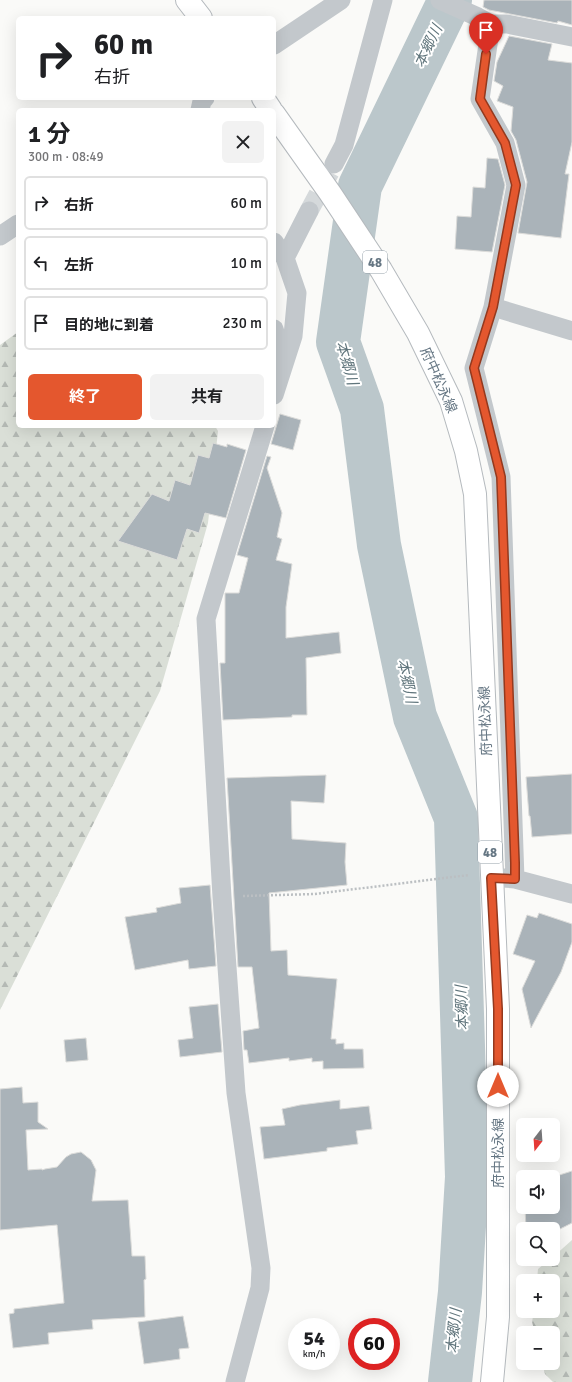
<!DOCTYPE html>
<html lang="ja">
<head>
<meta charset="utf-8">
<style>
  body { margin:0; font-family:Signika,"Noto Sans JP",sans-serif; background:#f2f2f2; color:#202124; height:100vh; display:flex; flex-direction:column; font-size:15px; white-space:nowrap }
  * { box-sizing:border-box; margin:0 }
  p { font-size:13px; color:#757577 }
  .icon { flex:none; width:22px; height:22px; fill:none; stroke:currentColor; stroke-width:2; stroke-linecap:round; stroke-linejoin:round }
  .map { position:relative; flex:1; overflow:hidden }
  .details { position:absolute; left:16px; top:108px; width:260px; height:320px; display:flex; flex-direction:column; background:#fff; border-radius:6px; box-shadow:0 4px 16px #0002 }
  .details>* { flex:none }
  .banner { position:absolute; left:16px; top:16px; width:260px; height:84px; border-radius:6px; box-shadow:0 4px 16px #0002; background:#fff; color:#202124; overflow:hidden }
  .needle { width:26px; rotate:197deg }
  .buttons { position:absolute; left:516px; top:1118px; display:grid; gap:8px }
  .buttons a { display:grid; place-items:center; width:44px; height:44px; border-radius:6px; background:#fff; box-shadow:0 4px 16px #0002; font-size:20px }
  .speed { position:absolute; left:288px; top:1318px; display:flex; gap:8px; font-size:20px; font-weight:700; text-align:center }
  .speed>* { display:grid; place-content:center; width:52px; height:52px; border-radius:50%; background:#fff; box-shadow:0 4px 16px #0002; line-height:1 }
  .speed small { font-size:10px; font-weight:400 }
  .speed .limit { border:6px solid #d22; background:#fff; color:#111 }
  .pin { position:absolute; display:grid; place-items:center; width:34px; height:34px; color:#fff; margin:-41px -17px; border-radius:50% 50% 50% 0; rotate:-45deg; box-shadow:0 0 4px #0007 }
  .pin .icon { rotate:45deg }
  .me { position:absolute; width:44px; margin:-22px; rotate:0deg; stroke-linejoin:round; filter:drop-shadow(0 0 3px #0008) }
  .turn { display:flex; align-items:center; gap:14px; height:84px; padding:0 12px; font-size:18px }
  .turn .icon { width:52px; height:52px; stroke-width:2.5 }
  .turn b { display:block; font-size:28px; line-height:34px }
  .round { display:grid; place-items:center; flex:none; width:42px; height:42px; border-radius:6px; background:#f2f2f2 }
  .summary { display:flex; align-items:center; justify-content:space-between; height:68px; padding:0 12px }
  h1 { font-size:24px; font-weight:700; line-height:30px }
  .action { display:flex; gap:8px; margin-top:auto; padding:8px 12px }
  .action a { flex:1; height:46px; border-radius:6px; background:#e4572e; color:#fff; font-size:16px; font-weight:700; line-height:46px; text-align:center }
  .action a+a { background:#f2f2f2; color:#202124 }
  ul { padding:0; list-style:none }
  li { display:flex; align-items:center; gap:12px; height:54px; margin:0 8px 6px; padding:0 4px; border:2px solid #e0e0e0; border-radius:6px }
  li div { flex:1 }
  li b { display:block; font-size:15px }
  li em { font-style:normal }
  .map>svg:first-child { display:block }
</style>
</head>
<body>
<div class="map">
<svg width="572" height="1382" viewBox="0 0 572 1382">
  <defs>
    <pattern id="forest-firs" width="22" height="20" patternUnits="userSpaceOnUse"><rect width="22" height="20" fill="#dadfd7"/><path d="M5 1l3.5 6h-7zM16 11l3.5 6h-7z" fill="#b4b9b4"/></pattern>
  </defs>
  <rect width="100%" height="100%" fill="#fafaf8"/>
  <path fill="url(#forest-firs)" d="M 18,332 L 18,426 L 215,426 L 218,431 L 208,523 L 160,691 L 0,1010 L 0,345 Z
    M 572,1240 L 572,1382 L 553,1382 L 545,1374 L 542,1363 L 553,1363 L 553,1333 L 535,1333 L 532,1322 L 534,1311 L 553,1311 L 553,1281 L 537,1281 L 538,1269 L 550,1259 L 553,1259 L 553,1257 Z"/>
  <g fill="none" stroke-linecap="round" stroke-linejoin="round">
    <path stroke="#bbc7cb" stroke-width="44" d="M 450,1382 L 460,1292 L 467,1177 L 456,818 L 415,717 L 379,545 L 362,409 L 338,342 L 360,186 L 450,0"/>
  </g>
  <path fill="#aab3b9" stroke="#dcdcda" d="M 484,0 L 572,0 L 572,25 L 558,21 L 557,23 L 489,10 L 483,7 Z
    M 509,36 L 552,44 L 548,60 L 572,63 L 572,142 L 565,174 L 569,174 L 561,238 L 518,233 L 527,182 L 516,140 L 511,131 L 513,107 L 497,101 L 503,86 L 494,81 L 497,62 Z
    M 487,158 L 498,159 L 505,185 L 492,252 L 455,249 L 457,216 L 471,217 L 473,187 L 485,188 Z
    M 280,414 L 301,420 L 293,450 L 271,444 Z
    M 213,443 L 227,447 L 227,444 L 246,450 L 226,518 L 205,513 L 199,533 L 187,529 L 177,560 L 118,541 L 152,494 L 169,501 L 175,480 L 190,485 L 198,455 L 209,458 Z
    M 267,456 L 271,457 L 267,468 L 282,513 L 277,537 L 282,539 L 276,560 L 292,564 L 286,607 L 286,638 L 339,632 L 341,653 L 306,658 L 307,715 L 292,715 L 292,717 L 223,720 L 220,663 L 225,663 L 225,593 L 239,593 L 248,558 L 237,555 Z
    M 572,774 L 572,834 L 532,837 L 530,816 L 529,816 L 526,777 Z
    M 326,775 L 324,803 L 291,801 L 292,839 L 346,843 L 345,862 L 347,885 L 269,893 L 271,951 L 287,950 L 288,975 L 337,979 L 331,1039 L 336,1039 L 336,1044 L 344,1043 L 344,1049 L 363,1049 L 364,1068 L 323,1069 L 323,1061 L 312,1062 L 312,1058 L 289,1061 L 289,1058 L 249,1063 L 247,1050 L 244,1050 L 243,1031 L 259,1028 L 252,967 L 238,967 L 227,778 Z
    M 210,885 L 216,966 L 189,969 L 188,960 L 135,970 L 125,917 L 157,912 L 156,908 L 181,903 L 179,888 Z
    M 539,913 L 572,924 L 572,942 L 561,972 L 531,1028 L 522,989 L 535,961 L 513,954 L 527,915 L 537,918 Z
    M 218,1004 L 222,1052 L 180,1057 L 178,1040 L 193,1038 L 189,1007 Z
    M 86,1038 L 88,1060 L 66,1062 L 64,1040 Z
    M 22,1087 L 23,1103 L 38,1102 L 38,1122 L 48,1129 L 26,1130 L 28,1170 L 42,1169 L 42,1170 L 45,1169 L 57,1167 L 66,1157 L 71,1154 L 81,1152 L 91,1160 L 96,1170 L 92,1201 L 128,1200 L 132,1256 L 145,1256 L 146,1279 L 144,1280 L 145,1317 L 92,1320 L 93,1329 L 48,1333 L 49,1344 L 13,1348 L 9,1314 L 14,1313 L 14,1309 L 64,1303 L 57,1225 L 0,1230 L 0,1089 Z
    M 340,1100 L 340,1109 L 369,1106 L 372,1129 L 356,1131 L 358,1144 L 327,1148 L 327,1151 L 264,1159 L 260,1127 L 285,1125 L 282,1109 L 300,1105 Z
    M 572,1171 L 572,1223 L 560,1229 L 526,1229 L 525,1207 L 553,1207 L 553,1177 Z
    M 183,1316 L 189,1348 L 179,1349 L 180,1359 L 144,1364 L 138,1322 Z"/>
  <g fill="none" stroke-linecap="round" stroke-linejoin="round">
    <path stroke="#d5d9db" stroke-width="19" stroke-dasharray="19 10" stroke-linecap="butt" d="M 309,211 L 330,172"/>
    <g stroke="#b5babe" stroke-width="24">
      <path id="primary" d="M 187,0 L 201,18
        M 263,98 L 271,110
        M 274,114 L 330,193 L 381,270 L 418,333 L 451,401 L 466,451 L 475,494 L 498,1009 L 498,1317 L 492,1382"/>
    </g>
    <path stroke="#bbbfc2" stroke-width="2.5" stroke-dasharray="2 2" stroke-linecap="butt" d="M 243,896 L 315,894 L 469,875"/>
    <path stroke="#c3c8cc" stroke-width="19" d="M 440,0 L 478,17 L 491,24
      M 274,45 L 341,0
      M 200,110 L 202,101 L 205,98
      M 334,164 L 344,145 L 383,0
      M 0,236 L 18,224
      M 274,242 L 285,258 L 297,293 L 293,336 L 274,395
      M 285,258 L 309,211
      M 493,307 L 572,331
      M 274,329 L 284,361
      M 503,878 L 515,879 L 572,894
      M 515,879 L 501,477 L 474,368 L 493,307 L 516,185 L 505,143 L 480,99 L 491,24 L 507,24 L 572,37
      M 235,1382 L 260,1288 L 261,1268 L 236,1093 L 222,897 L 206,619 L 265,426"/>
    <use href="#primary" stroke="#fff" stroke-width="22"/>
  </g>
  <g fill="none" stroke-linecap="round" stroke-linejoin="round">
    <g stroke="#94391e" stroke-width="10">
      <path id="route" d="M 486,54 L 480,99 L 505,143 L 516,185 L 493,307 L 474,368 L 501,477 L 515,863 L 515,879 L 491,878 L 498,1009 L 498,1086"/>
    </g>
    <use href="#route" stroke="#e4572e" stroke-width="7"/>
  </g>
  <g text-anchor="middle" stroke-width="4" stroke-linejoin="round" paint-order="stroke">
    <g fill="#fff" stroke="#939fa8" stroke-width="1">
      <rect x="363" y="251" width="24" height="22" rx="3"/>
      <rect x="478" y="841" width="24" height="22" rx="3"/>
    </g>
    <g font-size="13" font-weight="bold" fill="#657683">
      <text x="375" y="267">48</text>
      <text x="490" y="857">48</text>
    </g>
    <g font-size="14" fill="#657683" stroke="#fff">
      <text transform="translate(439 380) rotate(66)" y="5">府中松永線</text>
      <text transform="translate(485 721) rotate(-92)" y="5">府中松永線</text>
      <text transform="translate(498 1153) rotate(-90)" y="5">府中松永線</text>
    </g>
    <g font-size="15" font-style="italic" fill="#60757c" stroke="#fff">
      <text transform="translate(428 46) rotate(-64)" y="5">本郷川</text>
      <text transform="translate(347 363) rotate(74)" y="5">本郷川</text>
      <text transform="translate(407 681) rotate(78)" y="5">本郷川</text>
      <text transform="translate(462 1008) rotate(-92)" y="5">本郷川</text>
      <text transform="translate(454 1331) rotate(-85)" y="5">本郷川</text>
    </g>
  </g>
</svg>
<div class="buttons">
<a><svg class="needle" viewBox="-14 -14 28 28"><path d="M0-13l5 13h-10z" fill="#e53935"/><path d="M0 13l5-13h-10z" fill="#757577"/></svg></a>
<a><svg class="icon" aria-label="sound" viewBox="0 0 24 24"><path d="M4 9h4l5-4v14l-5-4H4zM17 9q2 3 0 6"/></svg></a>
<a><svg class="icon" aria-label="search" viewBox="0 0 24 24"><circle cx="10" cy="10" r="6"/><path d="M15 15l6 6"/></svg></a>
<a>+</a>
<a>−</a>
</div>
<div class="speed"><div>54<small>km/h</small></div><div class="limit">60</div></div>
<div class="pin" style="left:486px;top:54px;background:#d93025"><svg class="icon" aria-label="arrive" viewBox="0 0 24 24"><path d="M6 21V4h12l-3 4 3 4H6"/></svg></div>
<svg class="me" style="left:498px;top:1086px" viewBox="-20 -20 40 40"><circle r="19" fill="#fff"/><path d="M0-13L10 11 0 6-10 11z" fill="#e4572e"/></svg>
<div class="banner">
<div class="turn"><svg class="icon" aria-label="right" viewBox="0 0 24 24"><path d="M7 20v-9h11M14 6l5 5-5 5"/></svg><div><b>60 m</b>右折</div></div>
</div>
<section class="details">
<div class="summary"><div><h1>1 分</h1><p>300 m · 08:49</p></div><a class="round"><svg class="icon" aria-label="close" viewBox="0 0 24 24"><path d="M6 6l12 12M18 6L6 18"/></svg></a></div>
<ul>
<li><svg class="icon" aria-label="right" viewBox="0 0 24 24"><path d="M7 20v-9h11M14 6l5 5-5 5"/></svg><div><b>右折</b></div><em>60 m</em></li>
<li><svg class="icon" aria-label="left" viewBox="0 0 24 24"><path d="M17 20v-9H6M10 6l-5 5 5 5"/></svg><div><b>左折</b></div><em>10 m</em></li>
<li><svg class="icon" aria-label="arrive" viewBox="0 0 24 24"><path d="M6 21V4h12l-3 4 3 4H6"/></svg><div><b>目的地に到着</b></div><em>230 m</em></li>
</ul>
<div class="action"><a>終了</a><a>共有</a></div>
</section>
</div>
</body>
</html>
